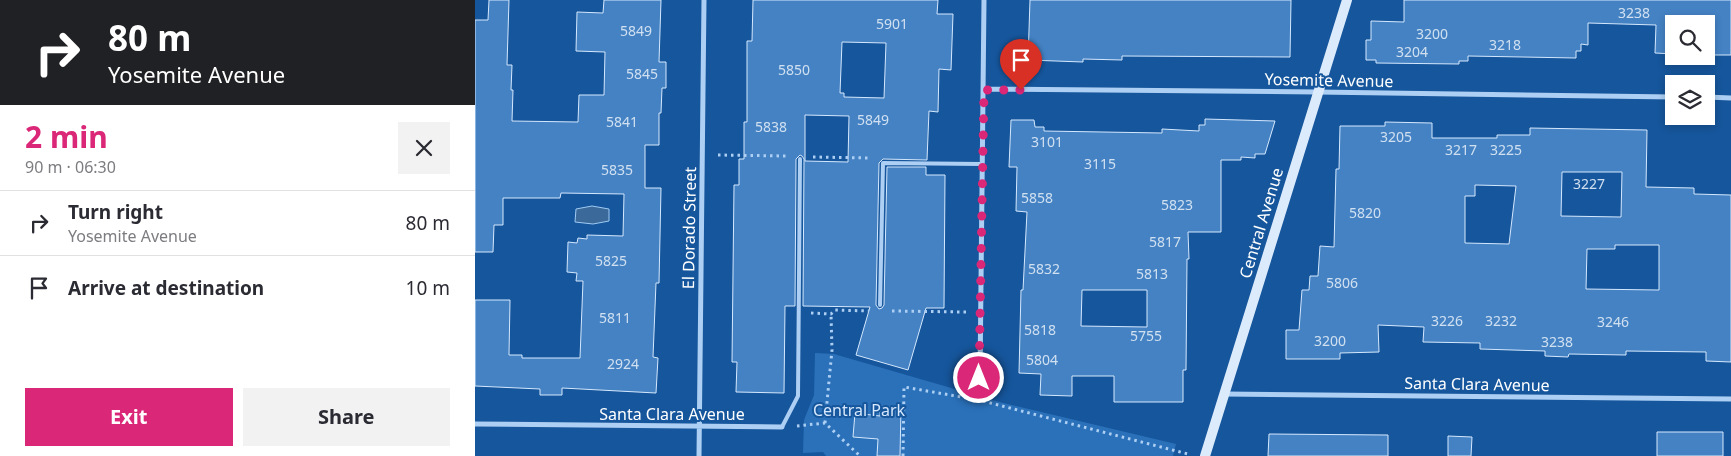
<!DOCTYPE html>
<html lang="en">
<head>
<meta charset="utf-8">
<style>
  body { margin:0; font-family:"Noto Sans",sans-serif; background:#f2f2f3; color:#2b2b33; height:100vh; display:flex; flex-direction:column; font-size:19px; white-space:nowrap }
  * { box-sizing:border-box; margin:0 }
  p { font-size:16px; color:#7c7c81 }
  .icon { flex:none; width:28px; height:28px; fill:none; stroke:currentColor; stroke-width:2; stroke-linecap:round; stroke-linejoin:round }
  .map { position:relative; flex:1; overflow:hidden }
  .drawer { display:flex; flex-direction:column; background:#fff; width:475px }
  .drawer>* { flex:none }
  .guide { background:#202124; color:#fff; overflow:hidden }
  .controls { position:absolute; left:1190px; top:15px; display:grid; gap:10px }
  .controls a { display:grid; place-items:center; width:50px; height:50px; border-radius:0px; background:#fff; box-shadow:0 2px 8px #0003; font-size:25px }
  .pin { position:absolute; display:grid; place-items:center; width:42px; height:42px; color:#fff; margin:-51px -21px; border-radius:50% 50% 50% 0; rotate:-45deg; box-shadow:0 0 5px #0007 }
  .pin .icon { rotate:45deg }
  .me { position:absolute; width:55px; margin:-28px; rotate:0deg; stroke-linejoin:round; filter:drop-shadow(0 0 4px #0008) }
  .turn { display:flex; align-items:center; gap:18px; height:105px; padding:0 25px; font-size:22px }
  .turn .icon { width:65px; height:65px; stroke-width:2.5 }
  .turn b { display:block; font-size:35px; line-height:42px }
  .round { display:grid; place-items:center; flex:none; width:52px; height:52px; border-radius:0px; background:#f2f2f3 }
  .summary { display:flex; align-items:center; justify-content:space-between; height:85px; padding:0 25px }
  h1 { font-size:30px; font-weight:700; line-height:38px; color:#db2777 }
  .cta { display:flex; gap:10px; margin-top:auto; padding:10px 25px }
  .cta a { flex:1; height:58px; border-radius:0px; background:#db2777; color:#fff; font-size:20px; font-weight:700; line-height:58px; text-align:center }
  .cta a+a { background:#f2f2f3; color:#2b2b33 }
  ul { padding:0; list-style:none }
  li { display:flex; align-items:center; gap:15px; height:65px; padding:0 25px; border-top:1px solid #e1e1e2 }
  li div { flex:1 }
  li b { display:block; font-size:19px }
  li em { font-style:normal }
  main { display:flex; flex:1; min-height:0 }
  .map>svg:first-child { display:block }
</style>
</head>
<body>
<main>
<section class="drawer">
<div class="guide">
<div class="turn"><svg class="icon" aria-label="right" viewBox="0 0 24 24"><path d="M7 20v-9h11M14 6l5 5-5 5"/></svg><div><b>80 m</b>Yosemite Avenue</div></div>
</div>
<div class="summary"><div><h1>2 min</h1><p>90 m · 06:30</p></div><a class="round"><svg class="icon" aria-label="close" viewBox="0 0 24 24"><path d="M6 6l12 12M18 6L6 18"/></svg></a></div>
<ul>
<li><svg class="icon" aria-label="right" viewBox="0 0 24 24"><path d="M7 20v-9h11M14 6l5 5-5 5"/></svg><div><b>Turn right</b><p>Yosemite Avenue</p></div><em>80 m</em></li>
<li><svg class="icon" aria-label="arrive" viewBox="0 0 24 24"><path d="M6 21V4h12l-3 4 3 4H6"/></svg><div><b>Arrive at destination</b></div><em>10 m</em></li>
</ul>
<div class="cta"><a>Exit</a><a>Share</a></div>
</section>
<div class="map">
<svg width="1256" height="456" viewBox="0 0 1256 456">
  <rect width="100%" height="100%" fill="#16569c"/>
  <path fill="#2a71ba" d="M 340,353 L 359,354 L 528,403 L 701,444 L 698,456 L 351,456 L 348,452 L 328,453 L 329,420 L 339,395 Z"/>
  <path fill="#3a699a" stroke="#9fcbf5" d="M 117,206 L 134,209 L 134,221 L 118,224 L 100,222 L 101,209 Z"/>
  <path fill="#4482c4" stroke="#d5e8fd" fill-rule="evenodd" d="M 14,0 L 34,0 L 32,65 L 37,65 L 36,90 L 38,90 L 37,121 L 103,122 L 104,95 L 129,95 L 130,52 L 101,51 L 102,12 L 128,13 L 129,0 L 186,0 L 184,62 L 191,62 L 191,88 L 187,88 L 186,113 L 184,113 L 184,145 L 170,145 L 170,188 L 186,188 L 184,283 L 181,283 L 178,357 L 183,358 L 181,393 L 87,388 L 87,395 L 65,395 L 65,389 L 0,386 L 0,300 L 35,300 L 34,355 L 47,355 L 47,358 L 105,358 L 108,281 L 101,281 L 102,273 L 92,272 L 93,242 L 102,243 L 103,238 L 112,239 L 112,235 L 148,236 L 149,194 L 86,193 L 85,198 L 28,198 L 28,225 L 19,225 L 18,252 L 0,252 L 0,20 L 13,20 Z
    M 278,0 L 463,0 L 462,14 L 478,14 L 476,70 L 464,69 L 463,112 L 454,111 L 452,160 L 408,159 L 404,163 L 401,305 L 404,309 L 407,308 L 409,305 L 412,167 L 451,167 L 451,175 L 470,175 L 469,308 L 451,308 L 433,370 L 381,355 L 395,307 L 328,306 L 329,159 L 327,156 L 325,155 L 321,159 L 320,306 L 310,306 L 309,393 L 261,392 L 262,362 L 257,362 L 259,185 L 264,185 L 264,159 L 269,159 L 269,122 L 272,122 L 272,41 L 277,41 ZM 367,42 L 411,43 L 409,98 L 369,97 L 369,93 L 365,93 ZM 330,115 L 374,116 L 373,162 L 330,161 Z
    M 555,0 L 816,0 L 815,57 L 647,56 L 647,60 L 608,59 L 608,62 L 553,60 Z
    M 929,0 L 1256,0 L 1256,55 L 1231,55 L 1231,24 L 1199,24 L 1199,54 L 1180,53 L 1181,25 L 1113,23 L 1113,45 L 1106,44 L 1106,51 L 1101,51 L 1101,58 L 993,56 L 993,61 L 984,61 L 984,64 L 901,63 L 901,60 L 891,60 L 891,40 L 896,40 L 896,21 L 929,22 Z
    M 730,119 L 800,121 L 790,154 L 780,154 L 780,158 L 766,157 L 766,160 L 746,160 L 746,232 L 713,232 L 714,259 L 712,259 L 711,370 L 708,370 L 708,402 L 639,402 L 639,376 L 597,376 L 597,396 L 565,395 L 566,374 L 544,373 L 546,290 L 548,290 L 552,212 L 541,211 L 542,167 L 534,167 L 536,120 L 559,120 L 560,127 L 569,127 L 569,131 L 687,133 L 687,129 L 724,131 L 724,125 L 730,125 ZM 607,290 L 672,290 L 672,327 L 606,326 Z
    M 910,122 L 957,123 L 957,138 L 1022,138 L 1022,135 L 1055,135 L 1055,128 L 1172,130 L 1171,187 L 1219,188 L 1219,194 L 1256,195 L 1256,362 L 1231,361 L 1231,352 L 1151,351 L 1151,355 L 1094,354 L 1093,357 L 1070,356 L 1070,351 L 1005,349 L 1005,343 L 948,342 L 949,327 L 903,325 L 904,352 L 865,353 L 865,359 L 811,359 L 811,330 L 824,330 L 827,290 L 834,290 L 835,276 L 843,276 L 845,246 L 859,247 L 861,169 L 864,169 L 865,126 L 910,126 ZM 1087,172 L 1147,172 L 1146,217 L 1086,216 ZM 1000,185 L 1041,186 L 1034,244 L 990,243 L 990,196 L 1000,196 ZM 1140,245 L 1184,245 L 1184,290 L 1111,289 L 1112,249 L 1140,249 Z
    M 405,406 L 426,408 L 425,456 L 402,456 L 403,439 L 378,437 L 380,413 L 405,416 Z
    M 1182,432 L 1248,432 L 1248,456 L 1182,456 Z
    M 794,434 L 913,435 L 913,456 L 793,456 Z
    M 973,436 L 997,437 L 996,456 L 973,456 Z"/>
  <g fill="none" stroke-linecap="round" stroke-linejoin="round">
    <path stroke="#adcff3" stroke-width="3" stroke-dasharray="2.5 4" stroke-linecap="butt" d="M 243,155 L 311,156
      M 338,157 L 396,158
      M 417,311 L 491,312
      M 336,313 L 356,314 L 360,310 L 394,311
      M 350,423 L 357,350 L 356,314
      M 322,426 L 350,423 L 385,456
      M 428,456 L 429,387 L 504,400 L 713,454"/>
    <path stroke="#adcff3" stroke-width="4" d="M 405,305 L 408,163 L 507,164
      M 307,427 L 323,396 L 325,159"/>
    <path stroke="#adcff3" stroke-width="5" d="M 509,89 L 842,92 L 1199,97
      M 1231,97 L 1256,98
      M 505,378 L 509,0
      M 749,394 L 1256,399
      M 0,424 L 307,427
      M 224,456 L 229,0"/>
    <path stroke="#dcebfc" stroke-width="10" d="M 730,456 L 872,0"/>
  </g>
  <g fill="none" stroke-linecap="round" stroke-linejoin="round">
    <path stroke="#db2777" stroke-width="9" stroke-dasharray="0 16.2" d="M 504,378 L 509,90 L 546,90"/>
  </g>
  <g text-anchor="middle" stroke-width="4" stroke-linejoin="round" paint-order="stroke">
    <g font-size="14" fill="#d0e0f0">
      <text x="1159" y="18">3238</text>
      <text x="417" y="29">5901</text>
      <text x="161" y="36">5849</text>
      <text x="957" y="39">3200</text>
      <text x="1030" y="50">3218</text>
      <text x="937" y="57">3204</text>
      <text x="319" y="75">5850</text>
      <text x="167" y="79">5845</text>
      <text x="398" y="125">5849</text>
      <text x="147" y="127">5841</text>
      <text x="296" y="132">5838</text>
      <text x="921" y="142">3205</text>
      <text x="572" y="147">3101</text>
      <text x="986" y="155">3217</text>
      <text x="1031" y="155">3225</text>
      <text x="625" y="169">3115</text>
      <text x="142" y="175">5835</text>
      <text x="1114" y="189">3227</text>
      <text x="562" y="203">5858</text>
      <text x="702" y="210">5823</text>
      <text x="890" y="218">5820</text>
      <text x="690" y="247">5817</text>
      <text x="136" y="266">5825</text>
      <text x="569" y="274">5832</text>
      <text x="677" y="279">5813</text>
      <text x="867" y="288">5806</text>
      <text x="140" y="323">5811</text>
      <text x="972" y="326">3226</text>
      <text x="1026" y="326">3232</text>
      <text x="1138" y="327">3246</text>
      <text x="565" y="335">5818</text>
      <text x="671" y="341">5755</text>
      <text x="855" y="346">3200</text>
      <text x="1082" y="347">3238</text>
      <text x="567" y="365">5804</text>
      <text x="148" y="369">2924</text>
    </g>
    <g font-size="16" fill="#fff" stroke="#16569c">
      <text transform="translate(854 80) rotate(1)" y="6">Yosemite Avenue</text>
      <text transform="translate(786 223) rotate(-73)" y="6">Central Avenue</text>
      <text transform="translate(214 228) rotate(-89)" y="6">El Dorado Street</text>
      <text transform="translate(1002 384) rotate(1)" y="6">Santa Clara Avenue</text>
      <text x="197" y="420">Santa Clara Avenue</text>
    </g>
    <g font-size="16" fill="#d5e8fd" stroke="#16569c">
      <text x="384" y="416">Central Park</text>
    </g>
  </g>
</svg>
<div class="controls">
<a><svg class="icon" aria-label="search" viewBox="0 0 24 24"><circle cx="10" cy="10" r="6"/><path d="M15 15l6 6"/></svg></a>
<a><svg class="icon" aria-label="layers" viewBox="0 0 24 24"><path d="M12 4l9 5-9 5-9-5zM3 14l9 5 9-5"/></svg></a>
</div>
<div class="pin" style="left:546px;top:90px;background:#d93025"><svg class="icon" aria-label="arrive" viewBox="0 0 24 24"><path d="M6 21V4h12l-3 4 3 4H6"/></svg></div>
<svg class="me" style="left:504px;top:378px" viewBox="-20 -20 40 40"><circle r="17" fill="#db2777" stroke="#fff" stroke-width="3"/><path d="M0-11L8 9 0 5-8 9z" fill="#fff"/></svg>
</div>
</main>
</body>
</html>
